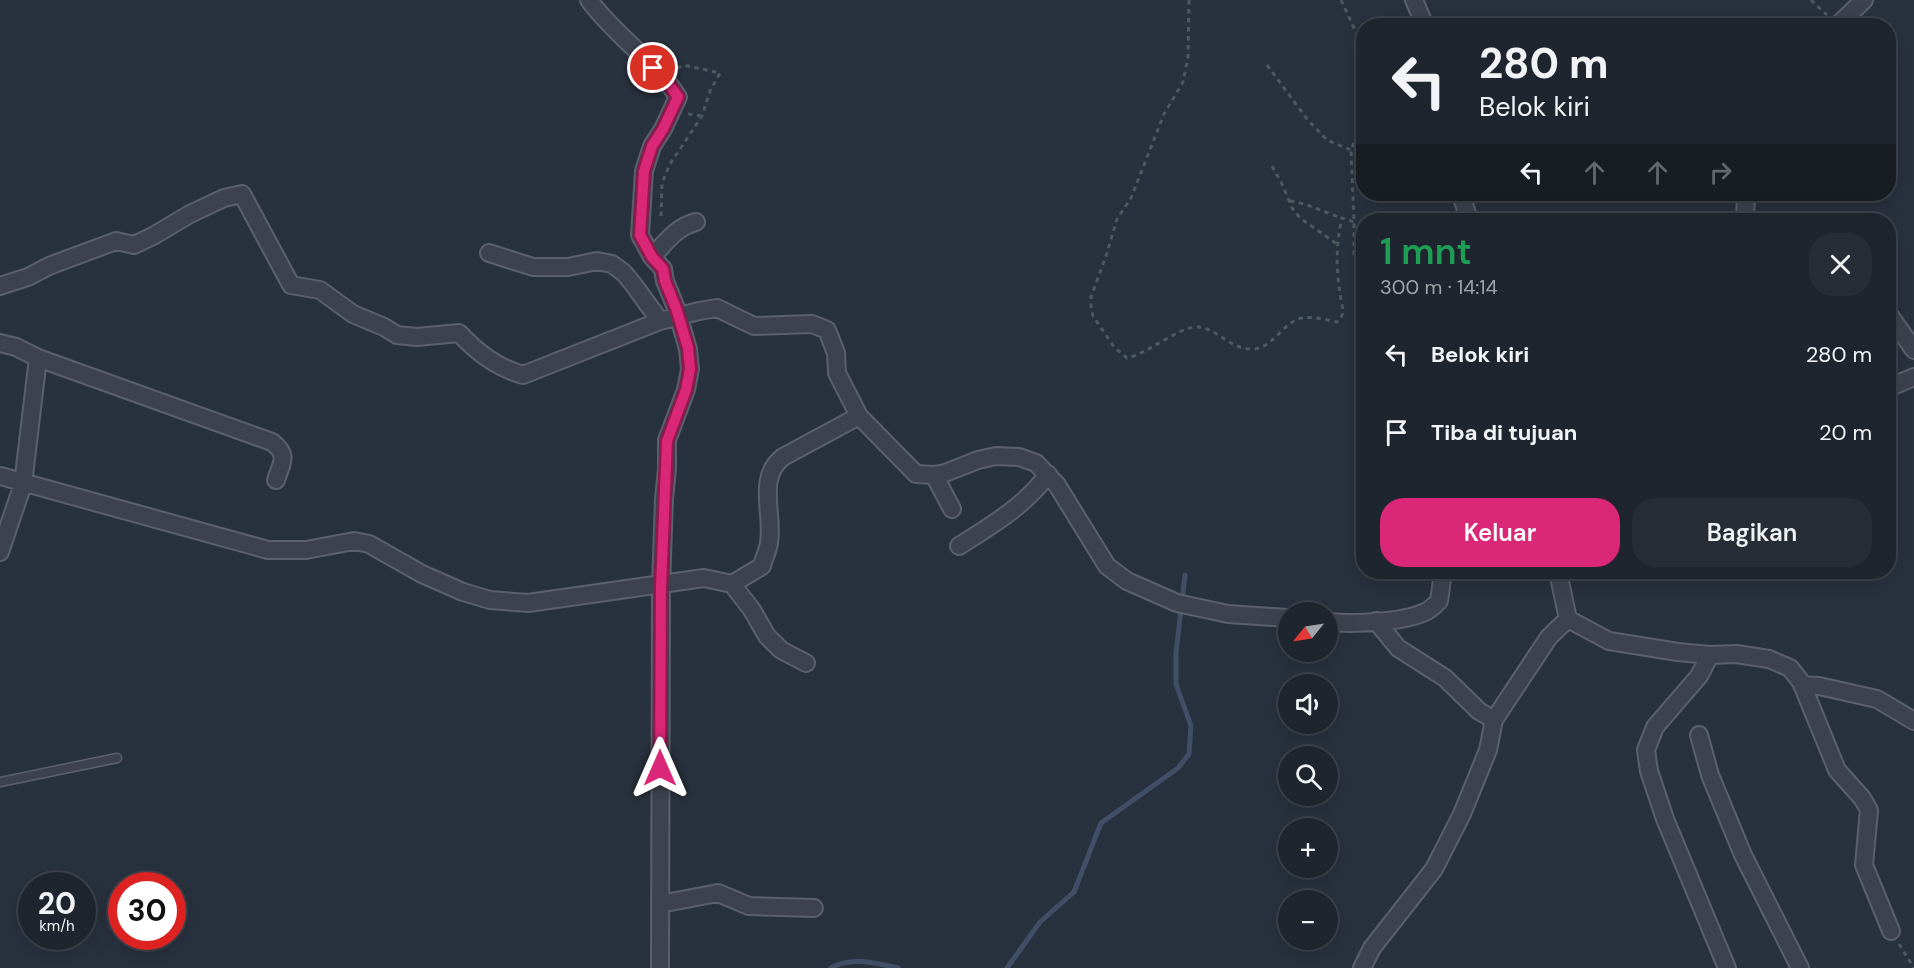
<!DOCTYPE html>
<html lang="id">
<head>
<meta charset="utf-8">
<style>
  body { margin:0; font-family:"DM Sans",sans-serif; background:#262d36; color:#f1f3f6; height:100vh; display:flex; flex-direction:column; font-size:22px; white-space:nowrap }
  * { box-sizing:border-box; margin:0 }
  p { font-size:20px; color:#a1a5aa }
  .icon { flex:none; width:33px; height:33px; fill:none; stroke:currentColor; stroke-width:2; stroke-linecap:round; stroke-linejoin:round }
  .map { position:relative; flex:1; overflow:hidden }
  .sheet { position:absolute; left:1356px; top:213px; width:540px; height:366px; display:flex; flex-direction:column; background:#1e252e; border-radius:24px; box-shadow:0 6px 24px #0002,0 0 0 2px #3c424a }
  .sheet>* { flex:none }
  .hud { position:absolute; left:1356px; top:18px; width:540px; height:183px; border-radius:24px; box-shadow:0 6px 24px #0002,0 0 0 2px #3c424a; background:#1e252e; color:#f1f3f6; overflow:hidden }
  .needle { width:39px; rotate:240deg }
  .buttons { position:absolute; left:1278px; top:602px; display:grid; gap:12px }
  .buttons a { display:grid; place-items:center; width:60px; height:60px; border-radius:50%; background:#1e252e; box-shadow:0 6px 24px #0002,0 0 0 2px #3c424a; font-size:30px }
  .speed { position:absolute; left:18px; top:872px; display:flex; gap:12px; font-size:30px; font-weight:700; text-align:center }
  .speed>* { display:grid; place-content:center; width:78px; height:78px; border-radius:50%; background:#1e252e; box-shadow:0 6px 24px #0002,0 0 0 2px #3c424a; line-height:1 }
  .speed small { font-size:15px; font-weight:400 }
  .speed .limit { border:9px solid #d22; background:#fff; color:#111 }
  .pin { position:absolute; display:grid; place-items:center; width:51px; height:51px; color:#fff; margin:-26px; border:3px solid #fff; border-radius:50%; box-shadow:0 2px 6px #0007 }
  .me { position:absolute; width:66px; margin:-33px; rotate:0deg; stroke-linejoin:round; filter:drop-shadow(0 0 4px #0008) }
  .turn { display:flex; align-items:center; gap:21px; height:126px; padding:0 24px; font-size:27px }
  .turn .icon { width:78px; height:78px; stroke-width:2.5 }
  .turn b { display:block; font-size:42px; line-height:51px }
  .lanes { display:flex; align-items:center; height:57px; padding:0 24px; background:#0003; justify-content:center; gap:30px; direction:ltr }
  .lanes .off { opacity:.35 }
  .round { display:grid; place-items:center; flex:none; width:63px; height:63px; border-radius:24px; background:#262d36 }
  .headline { display:flex; align-items:center; justify-content:space-between; height:102px; padding:0 24px }
  h1 { font-size:36px; font-weight:600; line-height:45px; color:#1e9e55 }
  .action { display:flex; gap:12px; margin-top:auto; padding:12px 24px }
  .action a { flex:1; height:69px; border-radius:24px; background:#db2777; color:#fff; font-size:24px; font-weight:600; line-height:69px; text-align:center }
  .action a+a { background:#262d36; color:#f1f3f6 }
  ul { padding:0; list-style:none }
  li { display:flex; align-items:center; gap:18px; height:78px; padding:0 24px }
  li div { flex:1 }
  li b { display:block; font-size:22px }
  li em { font-style:normal }
  .map>svg:first-child { display:block }
</style>
</head>
<body>
<div class="map">
<svg width="1914" height="968" viewBox="0 0 1914 968">
  <rect width="100%" height="100%" fill="#28313e"/>
  <g fill="none" stroke-linecap="round" stroke-linejoin="round">
    <path stroke="#404e66" stroke-width="5" d="M 831,968 C 851,956 876,963 898,968
      M 1007,968 L 1040,922 L 1074,892 L 1101,823 L 1178,768 L 1189,754 L 1191,726 L 1176,684 L 1176,653 L 1185,575"/>
    <g stroke="#5a616c" stroke-width="11">
      <path id="lane" d="M 0,782 L 117,758"/>
    </g>
    <g stroke="#5a616c" stroke-width="20">
      <path id="street" d="M 589,0 C 614,35 656,62 678,97 L 663,129 L 652,146 L 644,171 L 640,235 L 652,257 L 663,269 L 665,281 L 676,308 L 688,349 L 690,369 L 686,390 L 667,440 L 667,469 L 664,499 L 661,586 L 660,968
        M 1414,0 L 1425,26
        M 1837,26 L 1864,0
        M 1461,194 L 1469,220
        M 1745,220 L 1746,194
        M 489,253 L 533,267 L 568,267 L 597,261 L 612,264 L 624,273 L 633,284 L 660,321
        M 652,257 C 665,243 676,227 696,222
        M 0,286 L 28,277 L 49,266 L 116,241 L 134,245 L 153,236 L 190,214 L 224,198 L 242,194 L 291,285 L 320,290 L 353,314 L 384,327 L 397,335 L 417,337 L 459,333 C 478,353 496,367 523,375 L 660,321 L 699,311 L 717,308 L 754,326 L 812,324 L 827,330 L 836,353 L 837,373 L 859,416 L 916,474 L 934,475 L 945,473 L 978,460 L 996,456 L 1019,457 L 1036,463 L 1057,485 L 1107,566 L 1127,581 L 1177,603 L 1228,614 L 1288,618
        M 1888,313 L 1914,350
        M 0,343 L 16,347 L 38,358 L 272,442 C 289,455 282,462 276,480
        M 1888,388 L 1914,377
        M 934,475 L 952,509
        M 0,476 L 268,550 L 306,550 L 354,541 L 369,544 L 422,574 L 463,592 L 490,600 L 528,603 L 704,578 L 732,584 L 752,610 L 767,636 L 781,650 L 806,663
        M 959,546 C 992,525 1025,506 1048,474
        M 0,552 L 23,484 L 38,358
        M 732,584 L 762,566 C 764,558 768,550 769,543 C 774,514 756,478 783,457 L 859,416
        M 1568,619 L 1609,641 L 1678,652 L 1710,655 L 1736,654 L 1769,659 L 1790,668 L 1801,682 L 1837,770 L 1862,798 L 1869,810 L 1864,865 L 1891,931
        M 1376,621 L 1398,648 L 1445,678 L 1479,711 L 1494,720
        M 1328,622 C 1353,624 1401,623 1425,612 C 1430,610 1435,605 1439,601 L 1443,572
        M 1710,655 L 1699,676 L 1655,727 L 1646,750 L 1649,771 L 1665,819 L 1727,968
        M 1802,685 L 1819,686 L 1877,699 L 1914,721
        M 1699,735 L 1710,775 L 1743,855 L 1800,968
        M 660,904 L 718,893 L 749,906 L 814,908
        M 1362,968 L 1372,948 L 1434,869 L 1462,814 L 1488,750 L 1494,720 L 1549,637 L 1568,619 L 1558,572"/>
    </g>
    <path stroke="#4a5b5e" stroke-width="3" stroke-dasharray="4.5 4.5" stroke-linecap="butt" d="M 1189,0 L 1188,57 L 1183,82 L 1164,114 L 1131,198 L 1117,219 L 1107,253 L 1091,297 L 1091,308 L 1093,316 L 1114,347 L 1127,358 C 1148,354 1180,325 1199,327 C 1218,329 1232,351 1254,349 C 1272,347 1281,327 1296,320 C 1308,314 1325,320 1337,322 C 1343,316 1344,312 1342,305 C 1336,274 1335,248 1342,218 L 1354,222
      M 1341,0 L 1361,43
      M 1811,0 L 1827,15
      M 1364,43 L 1361,43 L 1364,73
      M 1267,65 L 1307,119 L 1327,140 L 1351,150
      M 688,114 L 702,116
      M 1364,118 L 1351,150 L 1354,222 L 1354,258 L 1358,263 L 1364,264
      M 1272,166 L 1283,186 L 1292,208 L 1300,218 L 1337,244
      M 1290,201 C 1307,203 1326,213 1342,218
      M 661,216 L 662,183 L 670,164 L 702,116 L 710,91 L 720,73 L 683,65 L 677,69
      M 1899,944 L 1914,968"/>
    <use href="#lane" stroke="#3c434f" stroke-width="8"/>
    <use href="#street" stroke="#3c434f" stroke-width="16"/>
  </g>
  <g fill="none" stroke-linecap="round" stroke-linejoin="round">
    <g stroke="#8e194d" stroke-width="15">
      <path id="route" d="M 653,68 L 670,86 L 678,97 L 663,129 L 652,146 L 644,171 L 640,235 L 652,257 L 663,269 L 665,281 L 676,308 L 688,348 L 690,369 L 686,390 L 667,441 L 661,586 L 660,768"/>
    </g>
    <use href="#route" stroke="#db2777" stroke-width="10"/>
  </g>
</svg>
<div class="buttons">
<a><svg class="needle" viewBox="-14 -14 28 28"><path d="M0-13l5 13h-10z" fill="#e53935"/><path d="M0 13l5-13h-10z" fill="#a1a5aa"/></svg></a>
<a><svg class="icon" aria-label="sound" viewBox="0 0 24 24"><path d="M4 9h4l5-4v14l-5-4H4zM17 9q2 3 0 6"/></svg></a>
<a><svg class="icon" aria-label="search" viewBox="0 0 24 24"><circle cx="10" cy="10" r="6"/><path d="M15 15l6 6"/></svg></a>
<a>+</a>
<a>−</a>
</div>
<div class="speed"><div>20<small>km/h</small></div><div class="limit">30</div></div>
<div class="pin" style="left:653px;top:68px;background:#d93025"><svg class="icon" aria-label="arrive" viewBox="0 0 24 24"><path d="M6 21V4h12l-3 4 3 4H6"/></svg></div>
<svg class="me" style="left:660px;top:768px" viewBox="-20 -20 40 40"><path d="M0-17L14 15 0 8-14 15z" fill="#db2777" stroke="#fff" stroke-width="4"/></svg>
<div class="hud">
<div class="turn"><svg class="icon" aria-label="left" viewBox="0 0 24 24"><path d="M17 20v-9H6M10 6l-5 5 5 5"/></svg><div><b>280 m</b>Belok kiri</div></div>
<div class="lanes"><svg class="icon" aria-label="left" viewBox="0 0 24 24"><path d="M17 20v-9H6M10 6l-5 5 5 5"/></svg><svg class="icon off" aria-label="ahead" viewBox="0 0 24 24"><path d="M12 20V5M6 11l6-6 6 6"/></svg><svg class="icon off" aria-label="ahead" viewBox="0 0 24 24"><path d="M12 20V5M6 11l6-6 6 6"/></svg><svg class="icon off" aria-label="right" viewBox="0 0 24 24"><path d="M7 20v-9h11M14 6l5 5-5 5"/></svg></div>
</div>
<section class="sheet">
<div class="headline"><div><h1>1 mnt</h1><p>300 m · 14:14</p></div><a class="round"><svg class="icon" aria-label="close" viewBox="0 0 24 24"><path d="M6 6l12 12M18 6L6 18"/></svg></a></div>
<ul>
<li><svg class="icon" aria-label="left" viewBox="0 0 24 24"><path d="M17 20v-9H6M10 6l-5 5 5 5"/></svg><div><b>Belok kiri</b></div><em>280 m</em></li>
<li><svg class="icon" aria-label="arrive" viewBox="0 0 24 24"><path d="M6 21V4h12l-3 4 3 4H6"/></svg><div><b>Tiba di tujuan</b></div><em>20 m</em></li>
</ul>
<div class="action"><a>Keluar</a><a>Bagikan</a></div>
</section>
</div>
</body>
</html>
